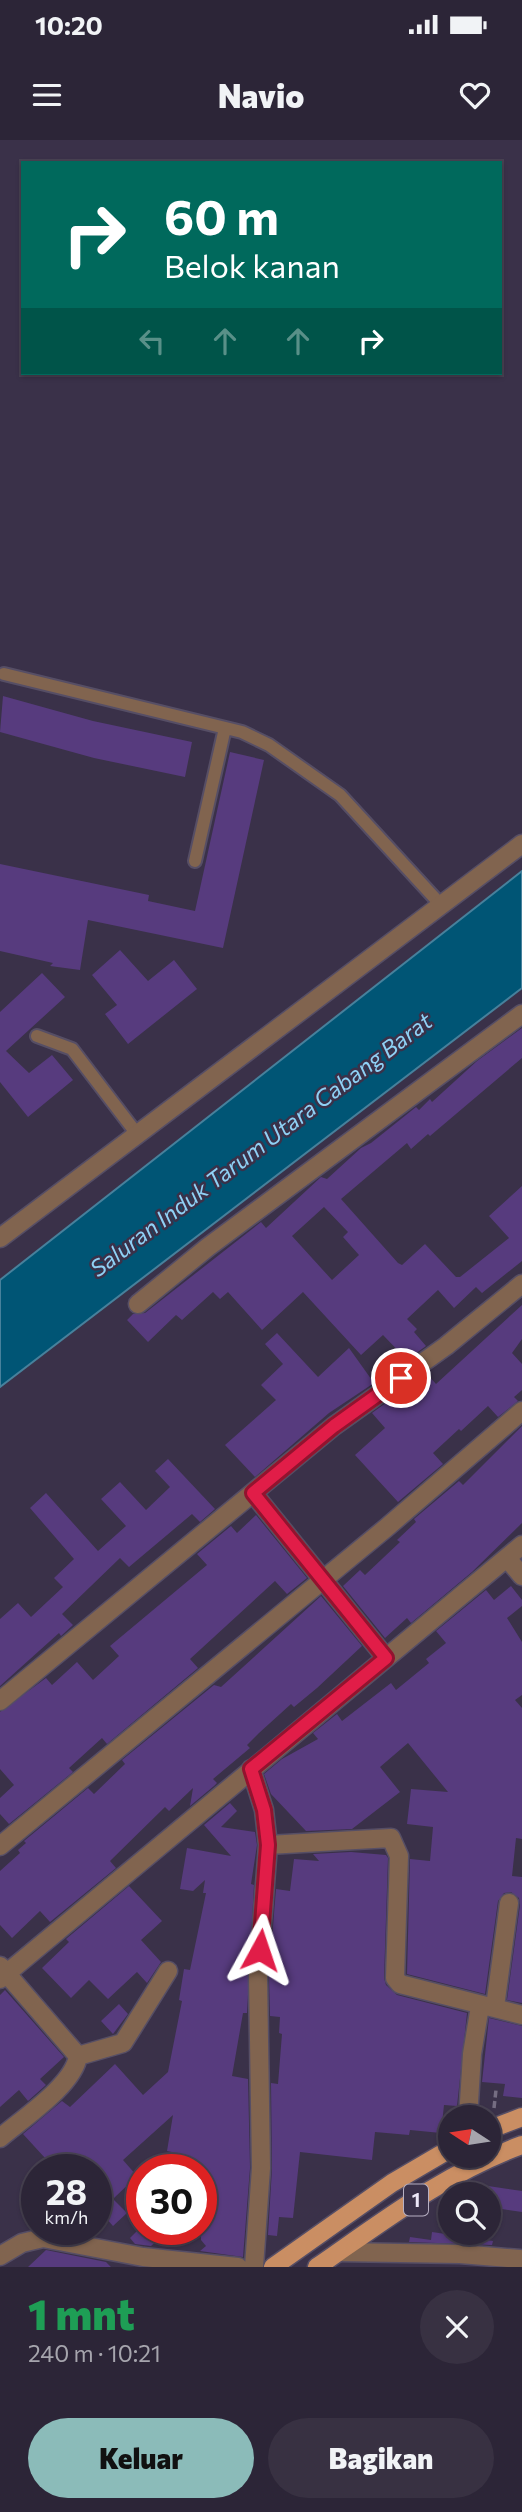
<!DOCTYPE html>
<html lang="id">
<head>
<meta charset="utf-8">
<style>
  body { margin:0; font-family:Commissioner,sans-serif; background:#383142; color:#f1f3f6; height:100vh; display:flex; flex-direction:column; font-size:26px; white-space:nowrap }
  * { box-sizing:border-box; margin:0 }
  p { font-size:23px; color:#a6a5ad }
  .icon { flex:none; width:38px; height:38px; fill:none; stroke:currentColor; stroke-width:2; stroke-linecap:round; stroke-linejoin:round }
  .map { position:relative; height:2127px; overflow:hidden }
  .side { display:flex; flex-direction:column; background:#2c2537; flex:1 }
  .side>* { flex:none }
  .guide { position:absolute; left:21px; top:21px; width:481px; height:214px; border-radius:0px; box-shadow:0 2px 5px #0004,0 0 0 2px #484252; background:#00695c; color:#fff; overflow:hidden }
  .needle { width:46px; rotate:282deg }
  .controls { position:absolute; left:438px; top:1965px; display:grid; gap:14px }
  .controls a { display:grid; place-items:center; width:63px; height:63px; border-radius:50%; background:#2c2537; box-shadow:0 2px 5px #0004,0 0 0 2px #484252; font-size:35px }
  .speed { position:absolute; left:21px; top:2014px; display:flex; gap:14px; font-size:35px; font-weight:700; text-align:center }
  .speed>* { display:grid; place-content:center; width:91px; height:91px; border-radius:50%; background:#2c2537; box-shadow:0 2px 5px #0004,0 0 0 2px #484252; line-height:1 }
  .speed small { font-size:18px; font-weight:400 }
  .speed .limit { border:10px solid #d22; background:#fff; color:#111 }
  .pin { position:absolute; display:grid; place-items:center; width:60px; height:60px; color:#fff; margin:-30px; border:4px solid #fff; border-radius:50%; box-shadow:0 2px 7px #0007 }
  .me { position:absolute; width:77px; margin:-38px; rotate:5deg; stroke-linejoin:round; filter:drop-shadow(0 0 5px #0008) }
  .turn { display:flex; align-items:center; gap:24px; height:147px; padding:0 28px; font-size:32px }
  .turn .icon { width:91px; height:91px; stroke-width:2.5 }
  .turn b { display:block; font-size:49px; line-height:60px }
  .lanes { display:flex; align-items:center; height:66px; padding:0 28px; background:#0003; justify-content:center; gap:35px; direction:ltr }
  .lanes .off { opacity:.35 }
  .round { display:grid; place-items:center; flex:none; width:74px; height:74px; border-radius:37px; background:#383142 }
  .head { display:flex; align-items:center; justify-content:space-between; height:119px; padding:0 28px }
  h1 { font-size:42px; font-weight:800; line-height:52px; color:#1e9e55 }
  .action { display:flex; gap:14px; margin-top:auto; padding:14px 28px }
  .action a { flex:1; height:80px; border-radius:42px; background:#8bbbb9; color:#111; font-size:28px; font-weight:800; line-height:80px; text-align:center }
  .action a+a { background:#383142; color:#f1f3f6 }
  .status { display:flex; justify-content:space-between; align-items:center; height:49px; padding:0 35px; background:#2c2537; direction:ltr }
  .status svg { height:19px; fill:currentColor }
  header { display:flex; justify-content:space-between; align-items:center; height:91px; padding:0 28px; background:#2c2537; font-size:32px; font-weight:800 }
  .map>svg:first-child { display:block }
</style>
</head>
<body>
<div class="status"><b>10:20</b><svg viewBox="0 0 49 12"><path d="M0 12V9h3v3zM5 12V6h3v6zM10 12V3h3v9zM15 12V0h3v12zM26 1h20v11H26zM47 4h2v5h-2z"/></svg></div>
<header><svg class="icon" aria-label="menu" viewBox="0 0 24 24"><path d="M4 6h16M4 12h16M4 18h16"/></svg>Navio<svg class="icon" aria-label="heart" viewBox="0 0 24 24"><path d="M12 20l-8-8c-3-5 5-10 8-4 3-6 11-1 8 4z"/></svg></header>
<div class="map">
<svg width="522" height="2127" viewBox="0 0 522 2127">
  <rect width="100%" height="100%" fill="#3a3149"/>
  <path fill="#005575" stroke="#47819c" stroke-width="2" d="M 522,731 L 522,848 L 0,1247 L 0,1140 Z"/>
  <path fill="#573b7e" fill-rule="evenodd" d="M 3,556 L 93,581 L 192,602 L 185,637 L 94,618 L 0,592 Z
    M 230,612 L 264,620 L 223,808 L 88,780 L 80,830 L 50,826 L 53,823 L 0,811 L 0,724 L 149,755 L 148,761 L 195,771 Z
    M 120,810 L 148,841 L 174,820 L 197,849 L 128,904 L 105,874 L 117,865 L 92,835 Z
    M 42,833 L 65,857 L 6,911 L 29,933 L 52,915 L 73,940 L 28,977 L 0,942 L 0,872 Z
    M 522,888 L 522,918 L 430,996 L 428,994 L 411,1009 L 407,1003 L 341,1059 L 398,1123 L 402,1125 L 425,1104 L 456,1137 L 460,1137 L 509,1098 L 489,1076 L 522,1046 L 522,1121 L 482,1153 L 476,1147 L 454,1168 L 438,1150 L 407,1179 L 417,1189 L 414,1192 L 426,1206 L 407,1220 L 383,1195 L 361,1215 L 303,1152 L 262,1190 L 228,1152 L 220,1159 L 213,1152 L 182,1180 L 176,1175 L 148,1202 L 127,1180 L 133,1174 L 145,1173 L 261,1082 L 266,1088 L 321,1037 L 327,1039 L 361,1008 L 371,1003 L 416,967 L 419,970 L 430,959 L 432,962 L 477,921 ZM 324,1067 L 348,1092 L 343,1097 L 359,1115 L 332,1140 L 292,1096 Z
    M 522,1165 L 522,1199 L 512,1213 L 522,1224 L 522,1250 L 514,1257 L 518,1261 L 498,1277 L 488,1266 L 461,1291 L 459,1289 L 433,1313 L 443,1324 L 398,1362 L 355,1315 L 385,1288 L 372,1273 L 390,1260 L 392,1262 L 427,1234 L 436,1244 Z
    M 277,1193 L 318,1237 L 349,1208 L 374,1243 L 329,1273 L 255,1337 L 225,1305 L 276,1260 L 261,1245 L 283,1224 L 265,1204 Z
    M 522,1286 L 522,1383 L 472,1432 L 411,1483 L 407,1478 L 385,1498 L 343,1446 L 360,1430 L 365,1435 L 400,1402 L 397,1400 L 416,1382 L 414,1379 L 459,1341 L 463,1345 Z
    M 168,1319 L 215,1369 L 200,1382 L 192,1374 L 129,1427 L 120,1418 L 62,1474 L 73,1485 L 61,1496 L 59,1493 L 0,1546 L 0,1479 L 18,1463 L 31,1477 L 63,1447 L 54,1438 L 74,1419 L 30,1368 L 46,1353 L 98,1411 L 126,1386 L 101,1359 L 120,1342 L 146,1370 L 170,1347 L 155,1331 Z
    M 256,1375 L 307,1438 L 287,1454 L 275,1441 L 190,1519 L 198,1528 L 107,1604 L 102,1598 L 69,1628 L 73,1632 L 9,1684 L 0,1674 L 0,1658 L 14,1645 L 0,1629 L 0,1572 L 46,1538 L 52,1545 L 77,1522 L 93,1540 L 119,1516 L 110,1506 L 207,1425 L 197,1414 L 231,1386 L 237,1393 Z
    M 511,1446 L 522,1460 L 522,1466 L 507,1478 L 522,1502 L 522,1555 L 515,1560 L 522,1568 L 522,1699 L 516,1698 L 512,1736 L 522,1737 L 522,1863 L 507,1860 L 520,1765 L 519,1758 L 511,1752 L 504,1753 L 498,1761 L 485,1854 L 407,1834 L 410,1719 L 430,1721 L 433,1687 L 407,1684 L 411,1649 L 448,1652 L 408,1603 L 380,1627 L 400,1652 L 352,1689 L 306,1691 L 271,1654 L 264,1634 L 282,1619 L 318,1599 L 313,1593 L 337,1574 L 342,1581 L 391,1543 L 396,1550 L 429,1523 L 426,1519 L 446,1503 L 436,1491 L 486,1450 L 494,1460 Z
    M 321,1456 L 362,1506 L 317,1548 L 294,1567 L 291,1564 L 259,1593 L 247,1605 L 250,1608 L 213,1639 L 217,1643 L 214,1646 L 190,1666 L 193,1648 L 169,1671 L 165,1667 L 110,1721 L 116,1728 L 50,1782 L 40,1771 L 12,1798 L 0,1785 L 0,1731 L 20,1713 L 18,1710 L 26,1703 L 24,1701 L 88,1648 L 94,1654 L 125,1624 L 122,1620 L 214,1545 L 221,1547 Z
    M 230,1663 L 237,1671 L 221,1687 L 255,1692 L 257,1705 L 251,1744 L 254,1745 L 247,1873 L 243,1873 L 232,1936 L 248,1939 L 250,2028 L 243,2117 L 200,2111 L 206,2106 L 201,2100 L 201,2030 L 168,2030 L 172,2012 L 167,2011 L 173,1975 L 123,2020 L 137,2036 L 114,2058 L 96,2038 L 96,2030 L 56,2030 L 23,1994 L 62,1961 L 70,1967 L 115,1924 L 143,1955 L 168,1932 L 182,1861 L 179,1860 L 184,1829 L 190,1830 L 206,1753 L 203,1753 L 205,1740 L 193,1751 L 180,1749 L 187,1708 L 231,1716 L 204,1685 Z
    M 351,1712 L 386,1715 L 388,1718 L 384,1838 L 386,1845 L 397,1855 L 467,1873 L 457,1966 L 444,1965 L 441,1993 L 410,1990 L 409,1995 L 375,1992 L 372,2020 L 300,2012 L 293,2078 L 279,2077 L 277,2096 L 268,2095 L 272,2029 L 271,1943 L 278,1944 L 282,1894 L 279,1893 L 280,1877 L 270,1876 L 269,1836 L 276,1749 L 290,1751 L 294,1719 L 319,1721 L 313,1714 Z
    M 129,1746 L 162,1781 L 141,1800 L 161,1822 L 147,1843 L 137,1832 L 108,1859 L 89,1840 L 71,1858 L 42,1828 L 69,1802 L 66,1799 Z
    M 5,1850 L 64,1917 L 40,1939 L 46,1945 L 28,1961 L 19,1950 L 0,1967 L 0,1855 Z
    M 119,1864 L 128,1874 L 113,1894 L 101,1881 Z
    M 489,1878 L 522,1886 L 522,1958 L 503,1956 L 505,1944 L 482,1942 Z
    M 488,2046 L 522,2051 L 522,2072 L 488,2067 Z
    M 106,2052 L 127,2073 L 113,2086 L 96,2067 L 96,2061 Z
    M 138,2090 L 169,2090 L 151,2106 L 135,2104 L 130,2098 Z
    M 432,2092 L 493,2101 L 492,2105 L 409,2102 L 410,2097 L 431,2100 Z
    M 46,2110 L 106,2122 L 111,2127 L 28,2127 Z"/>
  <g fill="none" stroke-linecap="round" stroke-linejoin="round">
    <g stroke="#564e65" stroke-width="16">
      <path id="lane" d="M 4,534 L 242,592 L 269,605 L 340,655 L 442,766
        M 195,721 L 225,588
        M 37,896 L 72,909 L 137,994"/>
    </g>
    <g stroke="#564e65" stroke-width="21">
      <path id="street" d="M 0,1098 L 522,704
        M 138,1164 L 208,1107 L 522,874
        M 253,1353 L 386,1518
        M 507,1418 L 522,1436
        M 0,1561 L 334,1286 L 446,1206 L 522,1144
        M 251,1629 L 264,1670 L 268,1705 L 258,1836 L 261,2028 L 254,2127
        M 268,1705 L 391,1698 L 399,1716 L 395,1838 L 400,1844 L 522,1875
        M 0,1706 L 386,1388 L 522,1271
        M 0,1839 L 522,1405
        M 495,1867 L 509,1763
        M 78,1916 L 123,1903 L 168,1831
        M 468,1978 L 472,1914 L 480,1866
        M 0,1998 C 22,1979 74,1945 78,1916 L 0,1826
        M 339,2112 L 460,2114 L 520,2119
        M 0,2116 L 22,2103 L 43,2098 L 143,2117 L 238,2127"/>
    </g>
    <g stroke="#564e65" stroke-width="21">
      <path id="primary" d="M 488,1990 L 522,1977
        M 273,2127 L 392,2043 L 450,2009
        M 317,2127 C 382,2082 447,2032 522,2005"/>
    </g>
    <path stroke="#756d82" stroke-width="3.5" stroke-dasharray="7 3.5" stroke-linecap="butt" d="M 494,1968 L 496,1950"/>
    <use href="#lane" stroke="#81644f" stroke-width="12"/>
    <use href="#street" stroke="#81644f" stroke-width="18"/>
    <use href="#primary" stroke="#ca8e63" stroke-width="18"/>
  </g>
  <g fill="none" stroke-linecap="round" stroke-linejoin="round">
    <g stroke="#92132f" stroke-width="18">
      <path id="route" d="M 260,1810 L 268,1705 L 264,1670 L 251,1629 L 386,1518 L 253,1353 L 334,1286 L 401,1238"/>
    </g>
    <use href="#route" stroke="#e11d48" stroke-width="12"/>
  </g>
  <g text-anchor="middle" stroke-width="5" stroke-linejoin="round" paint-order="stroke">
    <rect fill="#3a3149" stroke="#b7b0c3" stroke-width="2" x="404" y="2044.5" width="24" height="31" rx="5"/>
    <g font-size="19" font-weight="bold" fill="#ece7f7">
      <text x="416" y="2067">1</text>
    </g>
    <g font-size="23" font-style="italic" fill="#8fd1f5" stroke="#3a3149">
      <text transform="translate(261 1005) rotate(-37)" y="8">Saluran Induk Tarum Utara Cabang Barat</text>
    </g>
  </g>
</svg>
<div class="controls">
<a><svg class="needle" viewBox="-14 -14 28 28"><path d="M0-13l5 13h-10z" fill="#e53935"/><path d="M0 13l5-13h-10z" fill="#a6a5ad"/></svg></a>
<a><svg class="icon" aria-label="search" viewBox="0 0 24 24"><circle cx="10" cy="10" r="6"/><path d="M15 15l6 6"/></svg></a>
</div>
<div class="speed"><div>28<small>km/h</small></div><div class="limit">30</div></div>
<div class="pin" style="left:401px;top:1238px;background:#d93025"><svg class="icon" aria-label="arrive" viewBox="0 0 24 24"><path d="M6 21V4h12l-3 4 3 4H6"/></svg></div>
<svg class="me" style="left:260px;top:1810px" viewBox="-20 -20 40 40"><path d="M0-17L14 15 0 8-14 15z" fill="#e11d48" stroke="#fff" stroke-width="4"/></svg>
<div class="guide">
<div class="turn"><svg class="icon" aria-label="right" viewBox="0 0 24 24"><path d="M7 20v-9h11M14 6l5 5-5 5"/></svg><div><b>60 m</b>Belok kanan</div></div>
<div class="lanes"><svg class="icon off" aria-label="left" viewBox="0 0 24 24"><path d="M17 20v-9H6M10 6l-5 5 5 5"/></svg><svg class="icon off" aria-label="ahead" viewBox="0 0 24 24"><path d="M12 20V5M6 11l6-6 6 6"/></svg><svg class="icon off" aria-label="ahead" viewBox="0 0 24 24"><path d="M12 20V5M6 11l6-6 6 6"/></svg><svg class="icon" aria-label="right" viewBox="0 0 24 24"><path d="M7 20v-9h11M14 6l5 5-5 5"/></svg></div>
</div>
</div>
<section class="side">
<div class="head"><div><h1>1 mnt</h1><p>240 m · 10:21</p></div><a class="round"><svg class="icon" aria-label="close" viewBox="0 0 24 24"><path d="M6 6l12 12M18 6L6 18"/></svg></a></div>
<div class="action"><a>Keluar</a><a>Bagikan</a></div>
</section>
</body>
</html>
